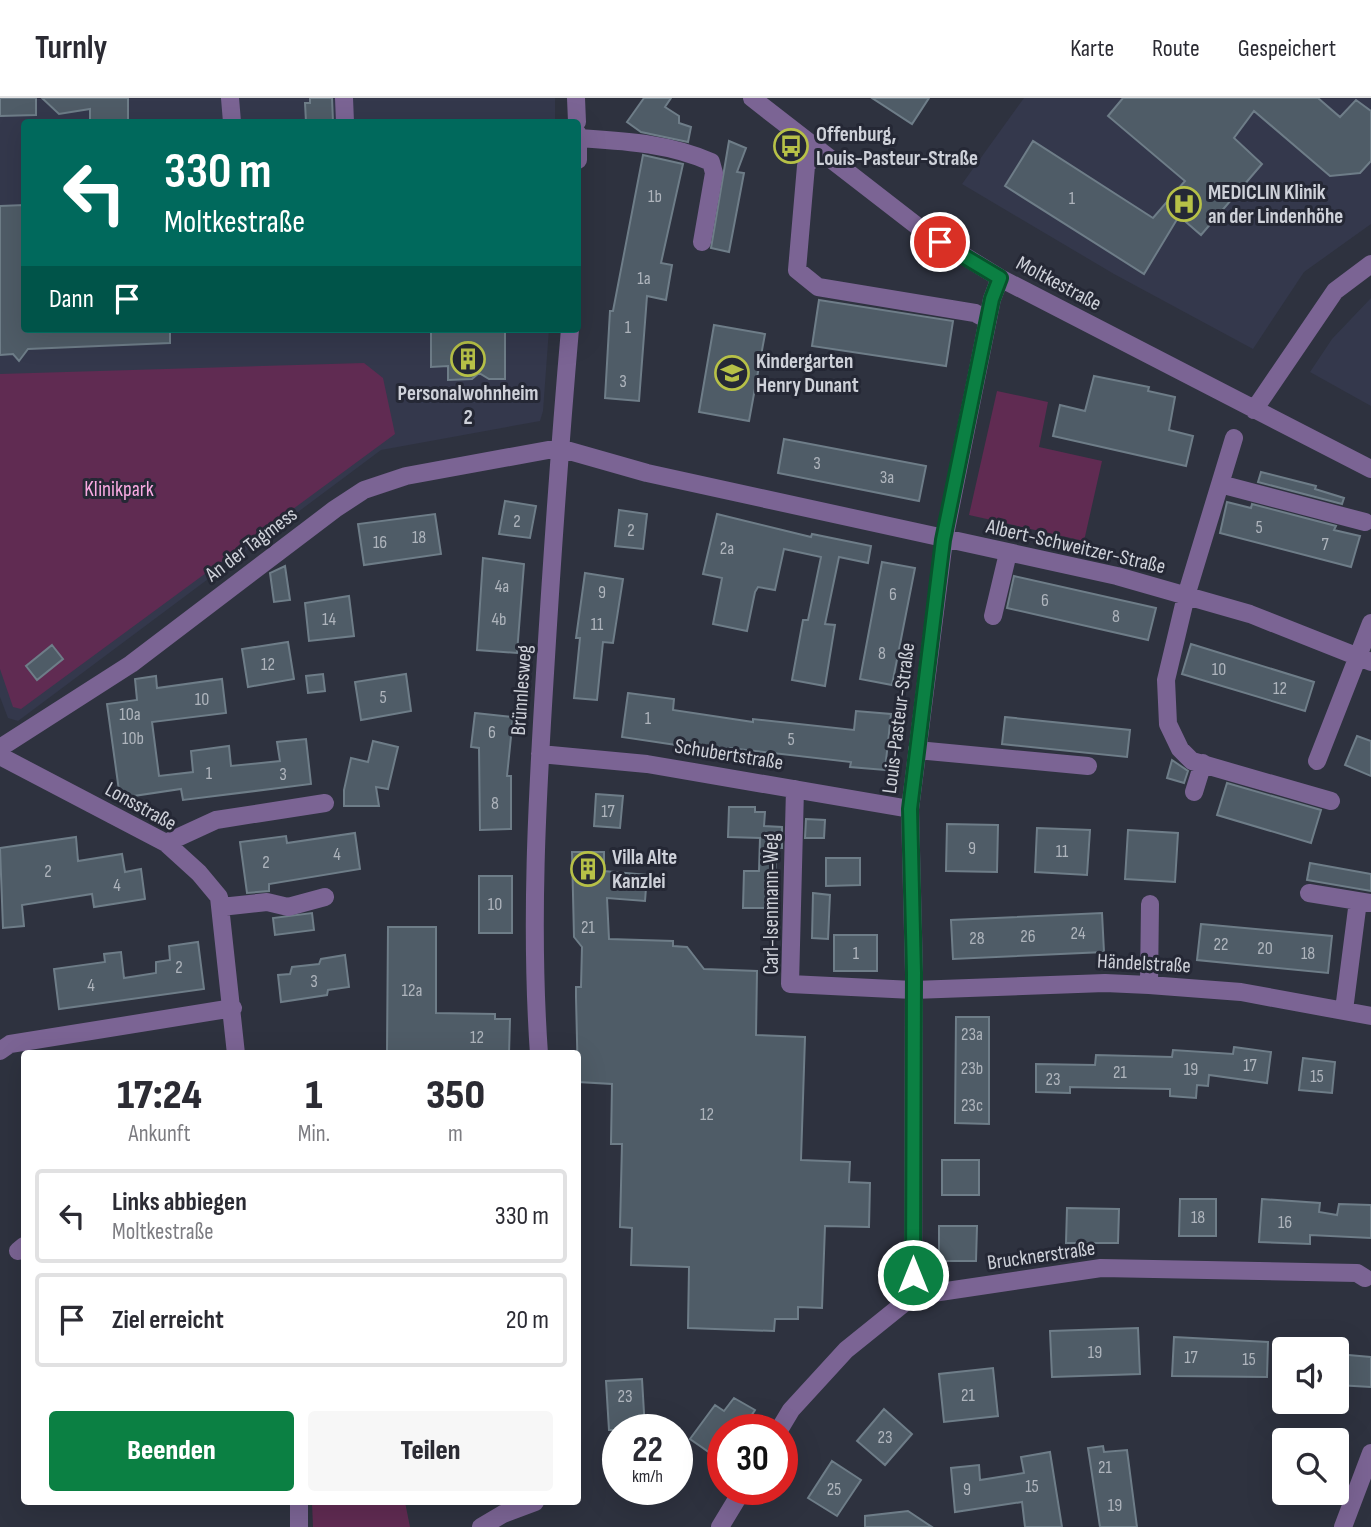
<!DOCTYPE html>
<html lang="de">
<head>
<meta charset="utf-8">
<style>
  body { margin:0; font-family:"Sofia Sans Condensed",sans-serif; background:#f7f7f7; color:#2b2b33; height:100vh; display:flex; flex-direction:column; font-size:26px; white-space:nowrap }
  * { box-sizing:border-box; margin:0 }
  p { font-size:23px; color:#7c7c81 }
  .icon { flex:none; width:38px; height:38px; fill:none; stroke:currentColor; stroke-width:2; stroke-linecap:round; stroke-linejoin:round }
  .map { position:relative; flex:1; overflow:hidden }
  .side { position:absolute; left:21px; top:952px; width:560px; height:455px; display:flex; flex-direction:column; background:#fff; border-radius:7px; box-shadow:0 7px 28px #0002 }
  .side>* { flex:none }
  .hud { position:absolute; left:21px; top:21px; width:560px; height:214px; border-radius:7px; box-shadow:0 7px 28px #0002; background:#00695c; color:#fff; overflow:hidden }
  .fabs { position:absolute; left:1272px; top:1239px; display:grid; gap:14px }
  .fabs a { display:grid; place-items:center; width:77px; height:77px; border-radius:7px; background:#fff; box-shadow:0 7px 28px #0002; font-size:35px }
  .speed { position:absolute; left:602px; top:1316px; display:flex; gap:14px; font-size:35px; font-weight:700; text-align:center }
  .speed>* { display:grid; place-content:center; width:91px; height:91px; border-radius:50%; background:#fff; box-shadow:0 7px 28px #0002; line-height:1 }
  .speed small { font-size:18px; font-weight:400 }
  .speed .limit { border:10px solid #d22; background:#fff; color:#111 }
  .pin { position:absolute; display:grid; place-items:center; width:60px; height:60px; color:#fff; margin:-30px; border:4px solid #fff; border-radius:50%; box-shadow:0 2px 7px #0007 }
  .me { position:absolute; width:77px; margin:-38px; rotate:0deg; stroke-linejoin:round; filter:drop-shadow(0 0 5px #0008) }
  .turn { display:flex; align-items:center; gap:24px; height:147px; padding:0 28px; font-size:32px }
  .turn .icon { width:91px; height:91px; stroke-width:2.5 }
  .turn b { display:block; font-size:49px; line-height:60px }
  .then { display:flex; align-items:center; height:66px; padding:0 28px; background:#0003; gap:14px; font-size:26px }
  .eta { display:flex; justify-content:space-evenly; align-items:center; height:119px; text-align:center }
  .eta b { font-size:42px; font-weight:800; line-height:49px }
  .action { display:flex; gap:14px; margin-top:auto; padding:14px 28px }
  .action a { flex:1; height:80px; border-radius:7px; background:#0b8043; color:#fff; font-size:28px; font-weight:800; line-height:80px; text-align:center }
  .action a+a { background:#f7f7f7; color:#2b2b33 }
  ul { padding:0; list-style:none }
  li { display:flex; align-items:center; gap:21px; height:94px; margin:0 14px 10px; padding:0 14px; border:4px solid #e1e1e2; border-radius:7px }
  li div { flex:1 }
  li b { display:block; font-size:26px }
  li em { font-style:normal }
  header { display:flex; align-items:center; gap:42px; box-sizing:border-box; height:98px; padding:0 35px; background:#fff; border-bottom:2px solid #e1e1e2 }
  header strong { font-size:33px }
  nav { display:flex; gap:38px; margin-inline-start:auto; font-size:24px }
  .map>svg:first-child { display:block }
</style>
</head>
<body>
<header>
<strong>Turnly</strong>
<nav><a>Karte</a><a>Route</a><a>Gespeichert</a></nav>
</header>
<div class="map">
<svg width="1371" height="1429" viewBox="0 0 1371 1429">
  <rect width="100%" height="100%" fill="#2e323f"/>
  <path fill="#34384c" d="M 0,0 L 555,0 L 555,24 L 24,24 L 24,231 L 549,231 L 543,313 L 540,323 L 381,352 L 18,623 L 8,620 L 0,599 Z
    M 1024,0 L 1371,0 L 1371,126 L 1304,174 L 1253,251 L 1114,176 L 962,86 Z
    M 1371,200 L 1371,308 L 1310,274 L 1332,241 Z"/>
  <path fill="#602b52" d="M 364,265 L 383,280 L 395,336 L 21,611 L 13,609 L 0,571 L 0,276 Z
    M 997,293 L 1048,304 L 1039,349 L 1102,363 L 1084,443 L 969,417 Z
    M 312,1404 L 405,1404 L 410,1429 L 313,1429 Z"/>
  <path fill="#4f5c67" stroke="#6e7d88" stroke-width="2" d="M 0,0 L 36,0 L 36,17 L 0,18 Z
    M 42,0 L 128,0 L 128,24 L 90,24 L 90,11 L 59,16 Z
    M 310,0 L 332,0 L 333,24 L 306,24 L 305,5 L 310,5 Z
    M 644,0 L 671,0 L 665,9 L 679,18 L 679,25 L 691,29 L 688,44 L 641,34 L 627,24 Z
    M 872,0 L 929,0 L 912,26 Z
    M 1123,0 L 1318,0 L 1340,19 L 1356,2 L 1371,13 L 1371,63 L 1360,75 L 1330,78 L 1254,13 L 1234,40 L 1262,66 L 1201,137 L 1179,118 L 1144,176 L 1005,88 L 1033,43 L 1153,120 L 1185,83 L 1108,18 Z
    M 729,43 L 746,50 L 737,74 L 744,75 L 729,154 L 711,150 Z
    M 643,57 L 683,66 L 661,165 L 672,167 L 666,202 L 647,198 L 639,303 L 605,300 L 610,213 L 613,213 Z
    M 24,107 L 24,231 L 170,231 L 170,245 L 28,251 L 19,263 L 13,256 L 0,257 L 0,108 Z
    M 819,202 L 953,223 L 946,268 L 812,248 Z
    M 714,227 L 765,236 L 749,323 L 699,314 Z
    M 431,231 L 505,231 L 505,281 L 489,281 L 479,275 L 472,281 L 448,282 L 448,268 L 431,269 Z
    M 1094,278 L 1149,289 L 1148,293 L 1175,299 L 1169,332 L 1193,338 L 1186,368 L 1053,338 L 1060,307 L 1085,313 Z
    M 784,341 L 926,368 L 919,403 L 778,375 Z
    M 1261,374 L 1316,388 L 1315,391 L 1344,400 L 1342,406 L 1258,384 Z
    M 505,403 L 536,408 L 530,440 L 499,436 Z
    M 1227,404 L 1251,410 L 1252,406 L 1336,428 L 1334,432 L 1360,438 L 1351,469 L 1220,435 Z
    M 619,412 L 647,416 L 643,451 L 615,448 Z
    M 435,416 L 441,456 L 364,467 L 358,426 Z
    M 717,416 L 811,439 L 812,436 L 871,448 L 868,465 L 839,459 L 825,526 L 835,527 L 825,588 L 792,582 L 803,522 L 808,522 L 821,459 L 784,451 L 775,492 L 758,489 L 755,494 L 747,533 L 713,526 L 722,480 L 703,476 Z
    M 483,460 L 524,466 L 517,555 L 477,552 Z
    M 882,464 L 915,470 L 892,587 L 860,581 Z
    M 285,468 L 290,502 L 274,504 L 270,475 Z
    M 585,475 L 623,481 L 613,545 L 603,544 L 597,602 L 574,600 L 580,540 L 576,540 Z
    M 1014,478 L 1156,510 L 1148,542 L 1007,510 Z
    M 349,498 L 354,538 L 309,543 L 305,505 Z
    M 288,544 L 294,581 L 248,589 L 242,551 Z
    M 1191,546 L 1314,584 L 1305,613 L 1182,576 Z
    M 52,547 L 63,561 L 37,582 L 26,568 Z
    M 323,576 L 325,593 L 308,595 L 306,578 Z
    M 406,576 L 411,613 L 361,622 L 355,584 Z
    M 156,578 L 157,590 L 222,581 L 226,615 L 152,624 L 159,678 L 193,674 L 191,653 L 229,648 L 231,668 L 280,663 L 277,644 L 306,641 L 311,686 L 183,702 L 181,691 L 120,700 L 107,606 L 137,602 L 135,581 Z
    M 628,595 L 674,601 L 673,612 L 753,624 L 753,621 L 854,632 L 856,613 L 891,616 L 885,672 L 850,669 L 851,664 L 730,650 L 730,655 L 622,639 Z
    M 475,615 L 513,619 L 507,678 L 511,678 L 511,731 L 480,732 L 479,650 L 471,649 Z
    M 1005,619 L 1130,632 L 1127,659 L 1002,646 Z
    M 1357,638 L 1371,643 L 1371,678 L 1345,667 Z
    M 373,643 L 398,649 L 388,691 L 376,689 L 379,708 L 344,708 L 344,692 L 351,660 L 368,664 Z
    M 1172,662 L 1188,673 L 1184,685 L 1167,680 Z
    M 1227,685 L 1321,712 L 1311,745 L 1217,717 Z
    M 596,696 L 623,698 L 620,730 L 594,728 Z
    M 729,709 L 755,709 L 755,714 L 765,714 L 764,728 L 782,729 L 782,750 L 776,750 L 775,810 L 743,810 L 744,773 L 759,773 L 760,740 L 728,739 Z
    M 806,721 L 825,722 L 824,740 L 805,740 Z
    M 947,726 L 998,727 L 997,774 L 946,773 Z
    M 1037,730 L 1090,732 L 1087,777 L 1035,774 Z
    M 1128,732 L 1178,735 L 1175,784 L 1125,781 Z
    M 355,735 L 360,771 L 269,786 L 269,793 L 247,795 L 240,744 L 286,738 L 287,745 Z
    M 76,739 L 78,763 L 122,756 L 125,774 L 141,771 L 145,801 L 94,809 L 92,796 L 22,807 L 24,828 L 3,830 L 0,750 Z
    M 572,754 L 604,754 L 604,773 L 647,777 L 645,803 L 607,800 L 609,841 L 673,843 L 673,848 L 687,849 L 704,871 L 757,873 L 756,937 L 805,939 L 801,1062 L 850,1064 L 849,1084 L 870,1085 L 869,1129 L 825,1128 L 822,1210 L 798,1209 L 798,1221 L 775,1221 L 774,1233 L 688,1230 L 689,1169 L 631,1167 L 632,1130 L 620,1129 L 622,1046 L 611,1046 L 612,986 L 578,984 L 576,899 L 576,889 L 581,889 L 582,849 L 574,839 Z
    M 826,760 L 860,760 L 860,787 L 826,788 Z
    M 1310,765 L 1371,776 L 1371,793 L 1307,782 Z
    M 479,778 L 512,778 L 512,835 L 479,835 Z
    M 813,795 L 830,797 L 828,841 L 812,840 Z
    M 312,815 L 314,832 L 275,837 L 273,820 Z
    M 1102,815 L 1104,854 L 953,861 L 951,822 Z
    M 1201,826 L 1332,838 L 1328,875 L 1197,862 Z
    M 388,829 L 436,829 L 436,915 L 495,916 L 495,921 L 510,921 L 509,956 L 387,956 Z
    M 834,837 L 877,837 L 877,873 L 834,873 Z
    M 198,844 L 204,891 L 59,911 L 54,871 L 105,864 L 104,856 L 121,854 L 124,880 L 156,875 L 156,864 L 170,862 L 169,848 Z
    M 345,857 L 349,889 L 328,892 L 327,897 L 281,904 L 278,877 L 290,876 L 292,869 L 319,866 L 321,861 Z
    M 956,919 L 989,919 L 989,1026 L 955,1025 Z
    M 1234,949 L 1271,954 L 1267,985 L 1209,977 L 1208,988 L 1197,987 L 1196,1000 L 1170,998 L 1170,991 L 1070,989 L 1070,995 L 1036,994 L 1036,966 L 1095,967 L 1096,957 L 1172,959 L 1173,952 L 1233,956 Z
    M 1303,960 L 1335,964 L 1332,995 L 1299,992 Z
    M 942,1062 L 979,1062 L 979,1097 L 942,1097 Z
    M 1180,1101 L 1216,1101 L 1216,1138 L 1179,1138 Z
    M 1262,1101 L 1320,1105 L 1319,1114 L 1337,1117 L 1339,1106 L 1371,1107 L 1371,1140 L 1310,1137 L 1310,1146 L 1259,1144 Z
    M 1067,1110 L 1119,1111 L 1118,1145 L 1066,1145 Z
    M 939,1128 L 977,1128 L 976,1163 L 939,1163 Z
    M 1138,1230 L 1140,1276 L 1052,1279 L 1050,1233 Z
    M 1174,1239 L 1268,1244 L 1267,1279 L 1172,1278 Z
    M 1337,1256 L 1371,1259 L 1371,1289 L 1337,1287 Z
    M 993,1270 L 998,1318 L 944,1324 L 939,1276 Z
    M 642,1281 L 645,1332 L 609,1332 L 606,1283 Z
    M 734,1300 L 755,1312 L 742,1332 L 723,1332 L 723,1364 L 690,1341 L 715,1307 L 724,1313 Z
    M 884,1311 L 912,1336 L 885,1367 L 857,1343 Z
    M 1103,1348 L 1104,1354 L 1127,1352 L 1137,1429 L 1100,1429 L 1088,1350 Z
    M 1050,1354 L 1062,1429 L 1025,1429 L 1022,1404 L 955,1414 L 951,1370 L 979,1367 L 980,1382 L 1024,1375 L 1021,1359 Z
    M 832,1363 L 861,1382 L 837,1418 L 808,1400 Z
    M 908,1413 L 932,1429 L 865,1429 L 865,1418 Z"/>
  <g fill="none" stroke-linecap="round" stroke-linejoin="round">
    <path stroke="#7b6494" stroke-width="18" d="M 230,0 L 232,24
      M 344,0 L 345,24
      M 576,0 L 577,24
      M 752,0 L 921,131 L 1000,180 L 1371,371
      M 578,36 L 578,62
      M 578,40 C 623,43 669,45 711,64 L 714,75 L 702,144
      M 817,54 L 806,68 L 797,172 L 818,189 L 975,215 L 988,222
      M 1254,312 L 1335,193 L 1371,166
      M 1234,340 L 1186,498 L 1166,582 L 1168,626 L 1180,651 L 1192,663 L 1331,703
      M 1220,386 L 1365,424
      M 993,518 L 1008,455
      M 0,650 L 131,566 L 335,411 L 364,392 L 406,378 L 559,350 L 647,375 L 1117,478 L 1250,516 L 1371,564
      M 917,652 L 1088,668
      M 540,656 L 647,666 L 910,711
      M 0,658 L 166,745 L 199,775 L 219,799 L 236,956
      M 1317,663 L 1371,525
      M 795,691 L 790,886 L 913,892 L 1105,885 L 1149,887 L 1241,894 L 1371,918
      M 1194,694 L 1203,665
      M 166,745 L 216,722 L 325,705
      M 1309,795 L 1371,805
      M 221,809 L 267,804 L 288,809 L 325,799
      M 1149,887 L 1150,806
      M 1344,912 L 1358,803
      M 0,953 L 10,946 L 233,910
      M 539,956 C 530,828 537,702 545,575 C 552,460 560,345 570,231
      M 18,1153 L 24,1148
      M 913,1198 L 914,875 L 910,711 L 944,442 L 992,201 L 1000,180
      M 779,1332 L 791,1312 L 846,1252 L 913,1198 L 1101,1170 L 1357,1175 L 1365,1180
      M 299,1429 L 299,1404
      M 481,1429 L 503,1416 L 535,1404
      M 720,1429 L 743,1391
      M 1343,1429 L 1371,1355"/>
  </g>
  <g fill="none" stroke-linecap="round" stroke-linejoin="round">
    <g stroke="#07532c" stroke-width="18">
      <path id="route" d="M 913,1177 L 914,875 L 910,711 L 943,442 L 992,201 L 1000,180 L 940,144"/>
    </g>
    <use href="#route" stroke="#0b8043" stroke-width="12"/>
  </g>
  <defs>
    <g id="bus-ring" transform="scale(1.75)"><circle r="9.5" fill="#252835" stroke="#b7c147" stroke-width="1.5"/><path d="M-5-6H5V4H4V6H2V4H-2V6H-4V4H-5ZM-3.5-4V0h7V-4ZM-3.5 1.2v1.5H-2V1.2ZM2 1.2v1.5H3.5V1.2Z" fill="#b7c147"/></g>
    <g id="hospital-ring" transform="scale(1.75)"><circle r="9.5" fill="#252835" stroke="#b7c147" stroke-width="1.5"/><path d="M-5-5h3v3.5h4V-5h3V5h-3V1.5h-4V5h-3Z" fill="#b7c147"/></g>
    <g id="building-ring" transform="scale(1.75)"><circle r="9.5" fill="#252835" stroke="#b7c147" stroke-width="1.5"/><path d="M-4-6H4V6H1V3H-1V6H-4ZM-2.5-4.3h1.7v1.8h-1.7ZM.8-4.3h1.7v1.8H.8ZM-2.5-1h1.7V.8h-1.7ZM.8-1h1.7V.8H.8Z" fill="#b7c147"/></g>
    <g id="school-ring" transform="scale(1.75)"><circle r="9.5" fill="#252835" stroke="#b7c147" stroke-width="1.5"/><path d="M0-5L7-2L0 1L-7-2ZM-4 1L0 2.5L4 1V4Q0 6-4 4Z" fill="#b7c147"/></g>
  </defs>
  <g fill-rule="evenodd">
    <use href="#bus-ring" x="791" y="48"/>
    <use href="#hospital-ring" x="1184" y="106"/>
    <use href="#building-ring" x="468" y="261"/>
    <use href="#school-ring" x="732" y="275"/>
    <use href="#building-ring" x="588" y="771"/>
  </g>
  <g text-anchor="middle" stroke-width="6" stroke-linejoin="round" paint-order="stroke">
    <g font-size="18" fill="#aeb4bc">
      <text x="655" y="104">1b</text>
      <text x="1072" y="106">1</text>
      <text x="644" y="186">1a</text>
      <text x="628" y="235">1</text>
      <text x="623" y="289">3</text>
      <text x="817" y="371">3</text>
      <text x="887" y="385">3a</text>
      <text x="517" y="429">2</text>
      <text x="1259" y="435">5</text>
      <text x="631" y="438">2</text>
      <text x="419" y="445">18</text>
      <text x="380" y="450">16</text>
      <text x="1325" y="452">7</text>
      <text x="727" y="456">2a</text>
      <text x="502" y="494">4a</text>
      <text x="602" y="500">9</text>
      <text x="893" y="502">6</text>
      <text x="1045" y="508">6</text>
      <text x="1116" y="524">8</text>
      <text x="329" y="527">14</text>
      <text x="499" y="527">4b</text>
      <text x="597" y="532">11</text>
      <text x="882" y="561">8</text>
      <text x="268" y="572">12</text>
      <text x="1219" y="577">10</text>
      <text x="1280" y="596">12</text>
      <text x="383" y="605">5</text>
      <text x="202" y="607">10</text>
      <text x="130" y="622">10a</text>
      <text x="648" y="626">1</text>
      <text x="492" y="640">6</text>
      <text x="133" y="646">10b</text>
      <text x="791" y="647">5</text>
      <text x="209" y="681">1</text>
      <text x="283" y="682">3</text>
      <text x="495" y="711">8</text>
      <text x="608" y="719">17</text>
      <text x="972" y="756">9</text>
      <text x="1062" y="759">11</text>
      <text x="337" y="762">4</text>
      <text x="266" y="770">2</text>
      <text x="48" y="779">2</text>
      <text x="117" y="793">4</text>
      <text x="495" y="812">10</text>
      <text x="588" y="835">21</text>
      <text x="1078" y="841">24</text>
      <text x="1028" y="844">26</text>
      <text x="977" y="846">28</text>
      <text x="1221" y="852">22</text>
      <text x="1265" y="856">20</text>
      <text x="856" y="861">1</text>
      <text x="1308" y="861">18</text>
      <text x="179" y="875">2</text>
      <text x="314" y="889">3</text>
      <text x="91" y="893">4</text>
      <text x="412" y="898">12a</text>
      <text x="972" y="942">23a</text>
      <text x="477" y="945">12</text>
      <text x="1250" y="973">17</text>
      <text x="972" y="976">23b</text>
      <text x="1191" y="977">19</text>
      <text x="1120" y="980">21</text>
      <text x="1317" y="984">15</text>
      <text x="1053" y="987">23</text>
      <text x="972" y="1013">23c</text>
      <text x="707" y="1022">12</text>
      <text x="1198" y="1125">18</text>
      <text x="1285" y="1130">16</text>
      <text x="1095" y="1260">19</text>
      <text x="1191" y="1265">17</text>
      <text x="1249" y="1267">15</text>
      <text x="968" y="1303">21</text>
      <text x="625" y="1304">23</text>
      <text x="885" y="1345">23</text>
      <text x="1105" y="1375">21</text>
      <text x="1032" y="1394">15</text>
      <text x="834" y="1397">25</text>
      <text x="967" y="1397">9</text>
      <text x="1115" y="1413">19</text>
    </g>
    <g font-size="21" font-weight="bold" fill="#ced1d9" stroke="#252835" text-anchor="start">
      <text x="816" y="43">Offenburg,<tspan x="816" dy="24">Louis-Pasteur-Straße</tspan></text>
      <text x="1208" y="101">MEDICLIN Klinik<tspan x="1208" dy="24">an der Lindenhöhe</tspan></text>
      <text x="756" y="270">Kindergarten<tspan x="756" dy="24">Henry Dunant</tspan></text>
      <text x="468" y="302" text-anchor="middle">Personalwohnheim<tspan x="468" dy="24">2</tspan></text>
      <text x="612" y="766">Villa Alte<tspan x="612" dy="24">Kanzlei</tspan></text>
    </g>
    <g font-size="21" fill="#ced1d9" stroke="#252835">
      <text transform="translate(1059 185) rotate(28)" y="7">Moltkestraße</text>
      <text transform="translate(251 446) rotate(-37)" y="7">An der Tagmess</text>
      <text transform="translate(1076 448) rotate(13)" y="7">Albert-Schweitzer-Straße</text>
      <text transform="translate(521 592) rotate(-86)" y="7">Brünnlesweg</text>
      <text transform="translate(898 620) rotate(-83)" y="7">Louis-Pasteur-Straße</text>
      <text transform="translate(729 656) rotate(9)" y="7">Schubertstraße</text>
      <text transform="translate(141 708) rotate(29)" y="7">Lonsstraße</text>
      <text transform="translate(771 806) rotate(-90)" y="7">Carl-Isenmann-Weg</text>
      <text transform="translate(1144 865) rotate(3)" y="7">Händelstraße</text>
      <text transform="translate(1041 1157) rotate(-8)" y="7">Brucknerstraße</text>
    </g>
    <g font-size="21" fill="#f9aae2" stroke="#252835">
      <text x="119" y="398">Klinikpark</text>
    </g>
  </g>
</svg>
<div class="fabs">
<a><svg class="icon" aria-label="sound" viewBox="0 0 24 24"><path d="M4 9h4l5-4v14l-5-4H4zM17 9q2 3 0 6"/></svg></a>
<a><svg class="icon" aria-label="search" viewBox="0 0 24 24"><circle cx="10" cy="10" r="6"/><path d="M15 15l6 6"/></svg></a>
</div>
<div class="speed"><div>22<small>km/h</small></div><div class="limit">30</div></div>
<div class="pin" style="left:940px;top:144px;background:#d93025"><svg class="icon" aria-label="arrive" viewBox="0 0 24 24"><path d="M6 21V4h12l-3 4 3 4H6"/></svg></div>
<svg class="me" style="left:913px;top:1177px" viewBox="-20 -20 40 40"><circle r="17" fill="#0b8043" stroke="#fff" stroke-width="3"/><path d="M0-11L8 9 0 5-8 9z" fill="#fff"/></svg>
<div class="hud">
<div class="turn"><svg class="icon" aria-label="left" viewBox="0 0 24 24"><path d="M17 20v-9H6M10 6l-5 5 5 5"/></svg><div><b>330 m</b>Moltkestraße</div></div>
<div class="then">Dann<svg class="icon" aria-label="arrive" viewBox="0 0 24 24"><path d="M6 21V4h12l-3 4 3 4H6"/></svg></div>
</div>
<section class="side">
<div class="eta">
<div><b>17:24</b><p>Ankunft</p></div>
<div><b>1</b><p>Min.</p></div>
<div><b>350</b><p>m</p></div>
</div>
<ul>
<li><svg class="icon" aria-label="left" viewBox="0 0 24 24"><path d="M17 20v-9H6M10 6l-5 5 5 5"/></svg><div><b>Links abbiegen</b><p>Moltkestraße</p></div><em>330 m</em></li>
<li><svg class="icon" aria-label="arrive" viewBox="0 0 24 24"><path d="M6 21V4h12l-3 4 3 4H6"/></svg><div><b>Ziel erreicht</b></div><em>20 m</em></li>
</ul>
<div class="action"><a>Beenden</a><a>Teilen</a></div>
</section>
</div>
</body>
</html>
